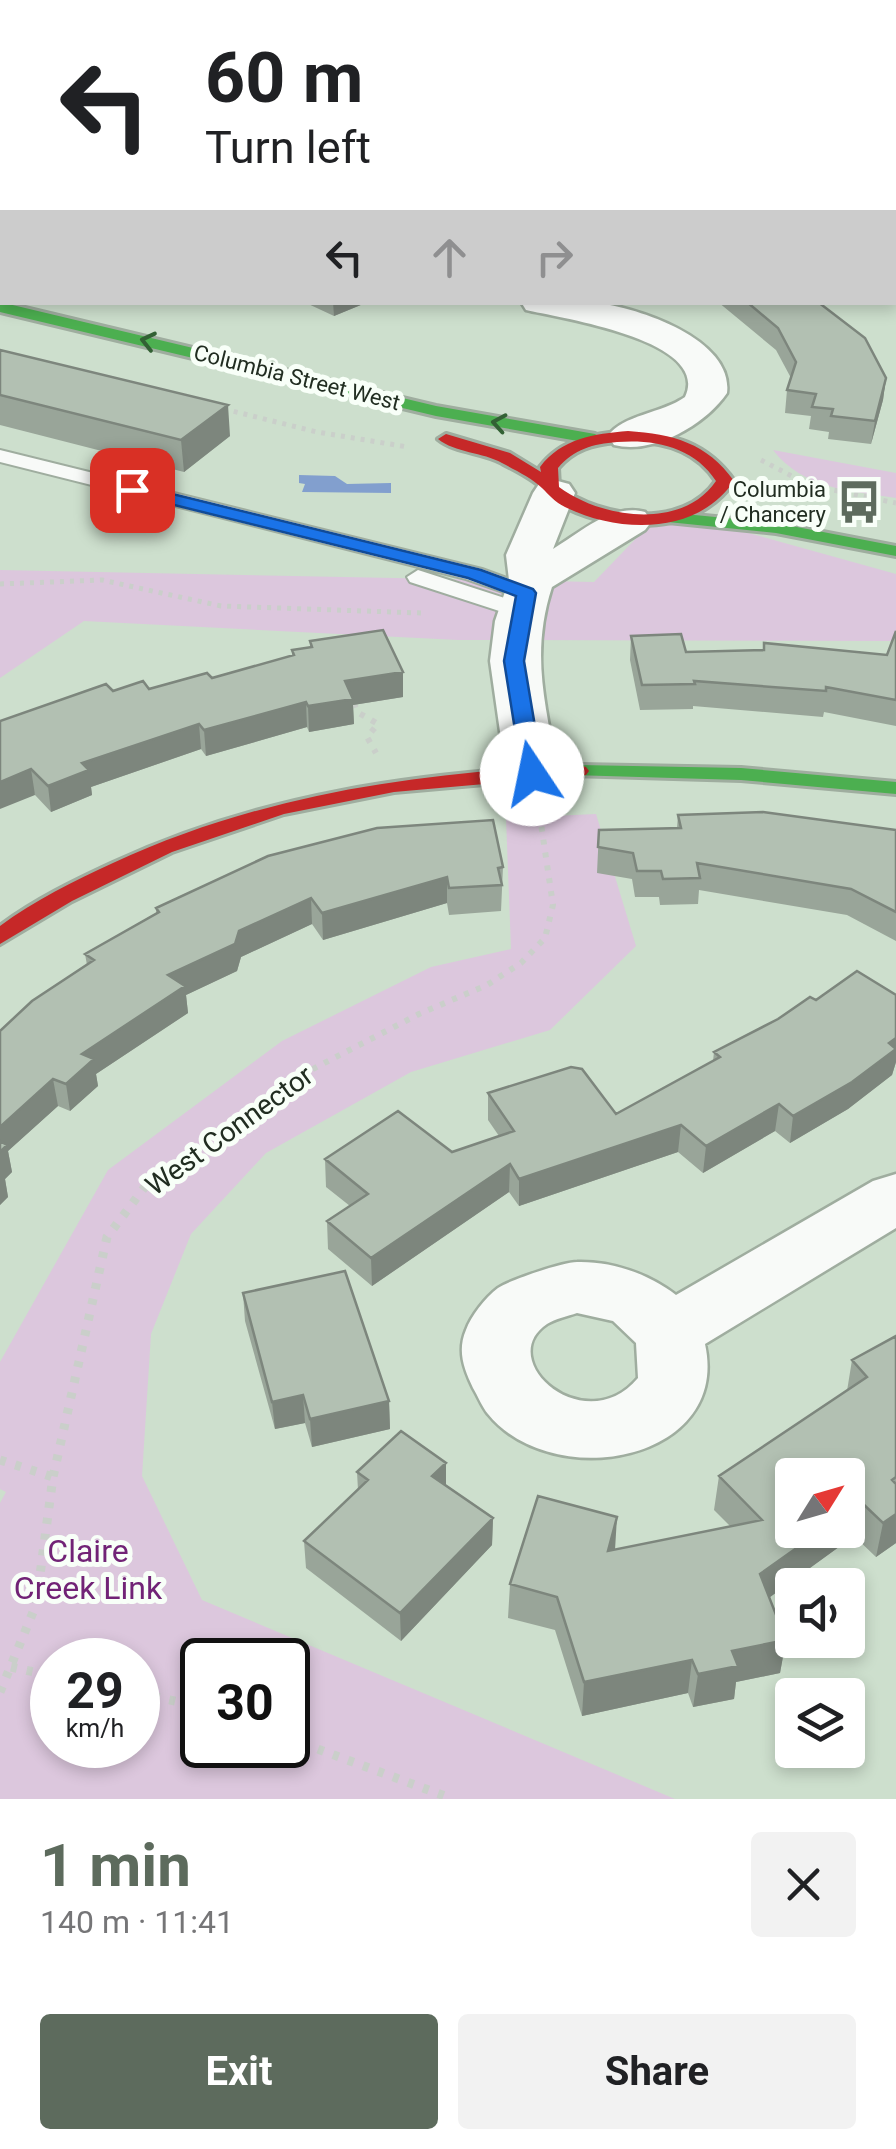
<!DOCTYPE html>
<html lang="en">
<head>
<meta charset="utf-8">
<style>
  body { margin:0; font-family:Roboto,sans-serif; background:#f2f2f2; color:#202124; height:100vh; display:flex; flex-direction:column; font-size:38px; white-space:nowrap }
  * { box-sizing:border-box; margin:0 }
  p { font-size:32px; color:#757577 }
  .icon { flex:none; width:55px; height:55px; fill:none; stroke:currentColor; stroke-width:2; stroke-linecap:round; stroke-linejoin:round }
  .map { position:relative; height:1799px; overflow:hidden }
  .side { display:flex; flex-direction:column; background:#fff; flex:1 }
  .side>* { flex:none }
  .guide { position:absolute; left:0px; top:0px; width:898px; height:305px; box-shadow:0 5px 15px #0003; background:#fff; color:#202124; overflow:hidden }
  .needle { width:65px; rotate:53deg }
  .fabs { position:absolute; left:775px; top:1458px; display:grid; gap:20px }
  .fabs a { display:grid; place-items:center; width:90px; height:90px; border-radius:10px; background:#fff; box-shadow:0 5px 15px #0003; font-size:50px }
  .speed { position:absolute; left:30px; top:1638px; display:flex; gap:20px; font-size:50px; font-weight:700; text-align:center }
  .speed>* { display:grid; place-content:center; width:130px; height:130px; border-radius:50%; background:#fff; box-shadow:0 5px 15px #0003; line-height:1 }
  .speed small { font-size:25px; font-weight:400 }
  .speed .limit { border:5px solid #111; border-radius:15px; background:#fff; color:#111 }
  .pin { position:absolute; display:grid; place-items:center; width:85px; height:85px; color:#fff; margin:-42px; border-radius:20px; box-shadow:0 5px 15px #0006 }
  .me { position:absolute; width:110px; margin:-55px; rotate:349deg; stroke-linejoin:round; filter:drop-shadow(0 0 8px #0008) }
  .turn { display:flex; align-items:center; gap:35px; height:210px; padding:0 40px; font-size:45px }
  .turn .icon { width:130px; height:130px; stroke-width:2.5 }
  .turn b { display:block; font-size:70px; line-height:85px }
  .lanes { display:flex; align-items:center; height:95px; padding:0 40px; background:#0003; justify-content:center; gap:50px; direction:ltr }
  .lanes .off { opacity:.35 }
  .round { display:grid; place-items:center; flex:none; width:105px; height:105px; border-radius:10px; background:#f2f2f2 }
  .summary { display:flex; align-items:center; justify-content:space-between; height:170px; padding:0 40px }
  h1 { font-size:60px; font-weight:700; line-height:75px; color:#5d6b5d }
  .button { display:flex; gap:20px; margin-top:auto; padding:20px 40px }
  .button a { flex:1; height:115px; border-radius:10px; background:#5d6b5d; color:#fff; font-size:40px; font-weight:700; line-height:115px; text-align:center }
  .button a+a { background:#f2f2f2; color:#202124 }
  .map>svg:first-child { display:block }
</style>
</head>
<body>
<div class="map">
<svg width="896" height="1799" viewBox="0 0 896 1799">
  <rect width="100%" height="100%" fill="#cddfcd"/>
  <path fill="#dcc7dd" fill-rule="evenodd" d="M 773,450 L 896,473 L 896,498 C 851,491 803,489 773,450 Z
    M 705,521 L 896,574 L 896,641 L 458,640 L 84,621 L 0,678 L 0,570 L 594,582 L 648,526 Z
    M 596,814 L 636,946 L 550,1030 L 411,1072 L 266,1153 L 191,1234 L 151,1334 L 142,1476 L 202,1600 L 675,1799 L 0,1799 L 0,1503 L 6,1492 L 0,1489 L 0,1362 L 108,1170 L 282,1041 L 431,967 L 511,949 L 506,818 ZM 52,1660 L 138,1660 L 138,1745 L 52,1745 ZM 202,1660 L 288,1660 L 288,1745 L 202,1745 Z"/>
  <path fill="#829fce" d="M 299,475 L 335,476 L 347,484 L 391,483 L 391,493 L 302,492 L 305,484 L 299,483 Z"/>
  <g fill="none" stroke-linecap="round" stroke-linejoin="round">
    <path fill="#829fce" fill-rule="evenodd" d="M 359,0 L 367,0 L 369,2 L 362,2 Z
      M 556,0 L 564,0 L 566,2 L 559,2 Z
      M 895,255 L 896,256 L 896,262 L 895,261 Z"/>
    <g stroke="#9fad9f" stroke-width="4">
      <path id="lane" d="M 0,450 L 482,569 L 534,588 L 537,593 L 526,600 L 466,579 L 0,462 Z
        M 418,570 L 529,606 L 533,611 L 521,618 L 410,582 L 407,577 Z"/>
    </g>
    <g stroke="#9fad9f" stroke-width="5">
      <path id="street" d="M 0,4 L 2,4 L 2,22 L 0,22 Z
        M 521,302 C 544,302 568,301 591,302 C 634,306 734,338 727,393 C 705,425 653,455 614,445 L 608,436 C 622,415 663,413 685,397 C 712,340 560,318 526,310 Z
        M 554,480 L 569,484 L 575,493 L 553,549 C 581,532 612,503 645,512 L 652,521 L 645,530 L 552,587 C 530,655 546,706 558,774 L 550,785 L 532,789 L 514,785 L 506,774 L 490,661 L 495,621 L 509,580 L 506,555 L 533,493 L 539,484 Z
        M 896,1174 L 896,1228 L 705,1344 C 731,1461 553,1494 488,1414 C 482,1407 478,1396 473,1388 C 464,1369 457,1351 466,1330 C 471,1316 485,1298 498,1288 C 510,1280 563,1262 577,1262 C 612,1261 649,1274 676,1295 L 873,1181 ZM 577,1313 L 613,1321 L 636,1343 L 638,1378 C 585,1441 493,1360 547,1324 C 555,1319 568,1316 577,1313 Z"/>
    </g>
    <g stroke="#9fad9f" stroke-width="6">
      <path id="fast" d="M 0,302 L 436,406 L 595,434 L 603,439 L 595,444 L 436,416 L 0,312 Z
        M 674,513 L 776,523 L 896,546 L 896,556 L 776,533 L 668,522 L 665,518 Z
        M 579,765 L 741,768 L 896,782 L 896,794 L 741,780 L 572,775 L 569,771 L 572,767 Z"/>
    </g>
    <g stroke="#9fad9f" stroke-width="6">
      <path id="jam" d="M 628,431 C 673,434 707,443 734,481 C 697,535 620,534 565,507 C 555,502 549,495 542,488 C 532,478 515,470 502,463 C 483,452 455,453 438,439 L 446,434 L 510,453 L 541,472 L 540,467 C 562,438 594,434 628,431 ZM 617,442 C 655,439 694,447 716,481 C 683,530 602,519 559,487 L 558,468 C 574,449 593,444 617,442 Z
        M 579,765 L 586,767 L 589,771 L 586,775 L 394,792 L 284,814 L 172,852 L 72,901 L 0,944 L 0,926 C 35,900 74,881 113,863 C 262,794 416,773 579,765 Z"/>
    </g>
    <path stroke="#cacfca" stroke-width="4" stroke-dasharray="2.5 4" stroke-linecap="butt" d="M 260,0 L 266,2
      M 381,2 L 398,0"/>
    <path stroke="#cacfca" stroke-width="5" stroke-dasharray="4 6" stroke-linecap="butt" d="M 224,409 L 317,432 L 408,447
      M 761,460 L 809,485 L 896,503
      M 0,584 L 102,580 L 221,606 L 421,613"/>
    <path stroke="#cacfca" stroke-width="6" stroke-dasharray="5 8" stroke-linecap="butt" d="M 354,703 L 357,712 L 378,724 L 367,737 L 376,753
      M 195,1150 L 282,1085 L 419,1014 L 487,985 L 521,963 L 545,938 L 553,905 L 539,810"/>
    <path stroke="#cacfca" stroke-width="9" stroke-dasharray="6 10" stroke-linecap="butt" d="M 0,1460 L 53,1477
      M 11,1667 L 52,1676
      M 0,1692 L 36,1605 L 53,1477 L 107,1237 L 144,1188 L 198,1148
      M 138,1693 L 202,1707
      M 288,1738 L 453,1799"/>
    <use href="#lane" fill="#f8faf8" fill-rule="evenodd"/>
    <use href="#street" fill="#f8faf8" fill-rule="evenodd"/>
    <use href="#fast" fill="#4caf50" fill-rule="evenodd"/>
    <use href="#jam" fill="#c62828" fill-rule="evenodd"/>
  </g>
  <path fill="#99a599" d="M 47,0 L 157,0 L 162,2 L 51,2 Z
    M 304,302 L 368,302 L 334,316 Z
    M 718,302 L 818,302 L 886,378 L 883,400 L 871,444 L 828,439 L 829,432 L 809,429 L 811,416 L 785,413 L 787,390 L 791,378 L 776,350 Z
    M 0,350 L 230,436 L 184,472 L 0,425 Z
    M 896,631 L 896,726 L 824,712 L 823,717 L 693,706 L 693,709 L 640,710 L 630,660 L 631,636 L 686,652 L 887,655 Z
    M 310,641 L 403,672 L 403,697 L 353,705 L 354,724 L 309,732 L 307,727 L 206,756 L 201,749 L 91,787 L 92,795 L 51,812 L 35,795 L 0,721 L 113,691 L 149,689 L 212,678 L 292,656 L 292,650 L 310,648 Z
    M 678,815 L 896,830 L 896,941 L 847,915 L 699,890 L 698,904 L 660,905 L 659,897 L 635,897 L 632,879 L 597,873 L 599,830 L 677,828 Z
    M 503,867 L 501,911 L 449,915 L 447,903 L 323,940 L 312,924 L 241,957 L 237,971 L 186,995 L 188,1013 L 96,1074 L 98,1086 L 70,1111 L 58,1106 L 8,1151 L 12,1172 L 5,1179 L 8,1197 L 0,1205 L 0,1031 L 87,965 L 85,954 L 156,913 L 156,908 Z
    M 896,995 L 896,1062 L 892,1075 L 848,1109 L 790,1143 L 775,1131 L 703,1173 L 678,1152 L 519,1206 L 509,1192 L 372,1286 L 328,1249 L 327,1221 L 350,1206 L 326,1187 L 325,1159 L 452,1152 L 499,1136 L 488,1120 L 488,1093 L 616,1114 L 713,1061 L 714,1052 L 816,1000 Z
    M 243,1293 L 389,1401 L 390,1429 L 312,1447 L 305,1423 L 275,1429 L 245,1321 Z
    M 896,1336 L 896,1543 L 876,1557 L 854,1536 L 769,1597 L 786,1640 L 780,1673 L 736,1682 L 734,1699 L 693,1707 L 688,1693 L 582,1716 L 555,1630 L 508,1618 L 510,1584 L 615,1550 L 730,1526 L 714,1510 L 719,1476 L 847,1391 L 852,1360 Z
    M 446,1463 L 446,1486 L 493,1518 L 492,1545 L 401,1641 L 306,1568 L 304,1541 L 358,1490 L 357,1472 Z"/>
  <path fill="#7d867d" d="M 2,146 L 2,167 L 0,168 L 0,148 Z
    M 333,302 L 368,302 L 334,316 Z
    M 886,378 L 883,400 L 871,444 L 875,421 Z
    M 228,405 L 230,436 L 184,472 L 181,440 Z
    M 403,672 L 403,697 L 353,705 L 354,724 L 309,732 L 308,706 L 345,681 Z
    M 306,702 L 307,727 L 206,756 L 204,730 Z
    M 199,724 L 201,749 L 91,787 L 92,795 L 51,812 L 48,786 L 82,763 Z
    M 31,769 L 35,795 L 0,809 L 0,782 Z
    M 447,877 L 447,903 L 323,940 L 322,913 Z
    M 311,898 L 312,924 L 241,957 L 237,971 L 186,995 L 188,1013 L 96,1074 L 98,1086 L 70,1111 L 66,1084 L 82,1054 L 168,975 L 239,931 Z
    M 896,1038 L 896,1062 L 892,1075 L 848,1109 L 790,1143 L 793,1116 Z
    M 53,1079 L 58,1106 L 8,1151 L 12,1172 L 5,1179 L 8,1197 L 0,1205 L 0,1127 Z
    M 779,1104 L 775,1131 L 703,1173 L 706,1146 Z
    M 681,1125 L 678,1152 L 519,1206 L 519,1179 Z
    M 510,1164 L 509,1192 L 372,1286 L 371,1258 Z
    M 303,1395 L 305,1423 L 275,1429 L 272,1402 Z
    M 389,1401 L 390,1429 L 312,1447 L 310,1419 Z
    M 446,1463 L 446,1490 L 432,1476 Z
    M 861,1502 L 854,1536 L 755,1608 L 760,1574 L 822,1530 L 848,1530 L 848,1512 Z
    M 896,1514 L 896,1543 L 876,1557 L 883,1523 Z
    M 617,1517 L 615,1550 L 608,1551 Z
    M 493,1518 L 492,1545 L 401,1641 L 400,1613 Z
    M 786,1640 L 780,1673 L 736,1682 L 734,1699 L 693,1707 L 698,1674 L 732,1651 Z
    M 692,1660 L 688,1693 L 582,1716 L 584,1682 Z"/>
  <path fill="#b2c0b2" stroke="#7d867d" stroke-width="2.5" d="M 78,0 L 157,0 L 162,2 L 83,2 Z
    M 0,39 L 2,40 L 2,146 L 0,148 Z
    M 747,302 L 818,302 L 865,338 L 886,378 L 875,421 L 831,416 L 833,409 L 812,407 L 816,394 L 787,390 L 796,362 L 778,328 Z
    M 0,350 L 228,405 L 181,440 L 0,395 Z
    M 383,630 L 403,672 L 345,681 L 353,699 L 308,706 L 306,702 L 204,730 L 199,724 L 82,763 L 89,770 L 48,786 L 31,769 L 0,782 L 0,721 L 106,684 L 113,691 L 143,681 L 149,689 L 207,673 L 212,678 L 294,655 L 292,650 L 312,647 L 310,641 Z
    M 896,631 L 896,700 L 826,687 L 826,691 L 694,681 L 695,684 L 642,685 L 631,636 L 681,634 L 686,652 L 764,650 L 764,643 L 887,655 Z
    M 763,812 L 896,830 L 896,912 L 851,889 L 697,863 L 700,878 L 663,879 L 661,871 L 637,871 L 633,853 L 598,847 L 599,830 L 681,828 L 678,815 Z
    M 493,820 L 503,867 L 498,868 L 502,885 L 449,888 L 447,877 L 322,913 L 311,898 L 239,931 L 235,944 L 168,975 L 185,986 L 82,1054 L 94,1059 L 66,1084 L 53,1079 L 0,1127 L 0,1031 L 32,1001 L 94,960 L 85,954 L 159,912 L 156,908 L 268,856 L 377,828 Z
    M 857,971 L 896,995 L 896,1038 L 889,1043 L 896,1049 L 852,1082 L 793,1116 L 779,1104 L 706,1146 L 681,1125 L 519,1179 L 510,1164 L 371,1258 L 327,1221 L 368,1194 L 325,1159 L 398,1111 L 452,1152 L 514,1131 L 488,1093 L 571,1067 L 582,1069 L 616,1114 L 720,1057 L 714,1052 L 778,1019 L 810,997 L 816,1000 Z
    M 0,1141 L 7,1145 L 0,1152 Z
    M 345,1271 L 389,1401 L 310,1419 L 303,1395 L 272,1402 L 243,1293 Z
    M 896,1336 L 896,1477 L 892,1480 L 896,1484 L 896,1514 L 883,1523 L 861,1502 L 848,1512 L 848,1475 L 792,1475 L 792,1530 L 822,1530 L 760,1574 L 786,1640 L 732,1651 L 738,1666 L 698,1674 L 692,1660 L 584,1682 L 557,1597 L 510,1584 L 538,1496 L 617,1517 L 608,1551 L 762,1520 L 719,1476 L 867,1377 L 852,1360 Z
    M 401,1431 L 446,1463 L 432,1476 L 493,1518 L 400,1613 L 304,1541 L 368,1480 L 357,1472 Z"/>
  <defs><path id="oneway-chevron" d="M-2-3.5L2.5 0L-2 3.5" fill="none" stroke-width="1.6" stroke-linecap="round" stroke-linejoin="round" transform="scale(2.5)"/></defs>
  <g stroke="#326134">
    <use href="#oneway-chevron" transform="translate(148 341) rotate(-167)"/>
    <use href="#oneway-chevron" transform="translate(499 423) rotate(-170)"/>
  </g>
  <path fill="#1a73e8" stroke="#114b97" stroke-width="2.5" d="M 132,484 L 481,570 L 533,589 L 536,593 L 524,661 L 543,774 L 540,779 L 532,781 L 522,774 L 504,661 L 516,596 L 468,578 L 126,493 L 126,486 Z"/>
  <defs>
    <g id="bus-bare" transform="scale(3.45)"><path d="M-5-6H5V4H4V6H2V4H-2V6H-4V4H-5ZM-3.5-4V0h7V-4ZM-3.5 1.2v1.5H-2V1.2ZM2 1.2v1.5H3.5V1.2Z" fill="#5d6b5d" stroke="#f8fff8" stroke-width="2.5" paint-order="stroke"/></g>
  </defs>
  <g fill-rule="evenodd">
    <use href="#bus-bare" x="859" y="502"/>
  </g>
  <g text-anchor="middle" stroke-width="10" stroke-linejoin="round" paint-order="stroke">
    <g font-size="22" fill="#212d21" stroke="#f8fff8">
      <text transform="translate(297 377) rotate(14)" y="8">Columbia Street West</text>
    </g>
    <g font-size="22" fill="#212d21" stroke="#f8fff8" text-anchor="end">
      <text x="826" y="497">Columbia<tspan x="826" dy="25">/ Chancery</tspan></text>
    </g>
    <g font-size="28" fill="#212d21" stroke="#f8fff8">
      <text transform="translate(229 1130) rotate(-36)" y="10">West Connector</text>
    </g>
    <g font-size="32" fill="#712376" stroke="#f8fff8">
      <text x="88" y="1562">Claire<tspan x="88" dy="37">Creek Link</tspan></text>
    </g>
  </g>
</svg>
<div class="fabs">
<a><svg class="needle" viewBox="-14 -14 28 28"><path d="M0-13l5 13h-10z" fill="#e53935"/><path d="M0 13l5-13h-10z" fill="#757577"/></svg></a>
<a><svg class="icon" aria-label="sound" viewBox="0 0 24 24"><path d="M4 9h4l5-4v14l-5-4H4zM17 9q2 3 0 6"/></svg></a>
<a><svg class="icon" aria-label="layers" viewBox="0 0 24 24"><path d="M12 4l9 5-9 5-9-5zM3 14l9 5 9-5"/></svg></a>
</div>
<div class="speed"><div>29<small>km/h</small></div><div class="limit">30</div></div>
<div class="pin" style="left:132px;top:490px;background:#d93025"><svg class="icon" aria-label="arrive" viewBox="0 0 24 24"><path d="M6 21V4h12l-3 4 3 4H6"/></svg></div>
<svg class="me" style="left:532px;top:774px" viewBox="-20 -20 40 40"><circle r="19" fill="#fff"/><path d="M0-13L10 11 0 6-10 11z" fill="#1a73e8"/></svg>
<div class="guide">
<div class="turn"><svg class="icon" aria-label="left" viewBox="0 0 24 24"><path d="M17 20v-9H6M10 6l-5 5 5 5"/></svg><div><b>60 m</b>Turn left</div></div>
<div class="lanes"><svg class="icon" aria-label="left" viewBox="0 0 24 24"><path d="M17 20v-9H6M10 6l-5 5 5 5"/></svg><svg class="icon off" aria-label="ahead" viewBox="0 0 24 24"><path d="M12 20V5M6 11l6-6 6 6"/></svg><svg class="icon off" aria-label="right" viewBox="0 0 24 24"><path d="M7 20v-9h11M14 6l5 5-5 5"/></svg></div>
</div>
</div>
<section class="side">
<div class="summary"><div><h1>1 min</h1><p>140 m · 11:41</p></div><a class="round"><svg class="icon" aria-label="close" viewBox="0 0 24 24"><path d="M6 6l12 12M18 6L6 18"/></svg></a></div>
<div class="button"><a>Exit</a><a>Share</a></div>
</section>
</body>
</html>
